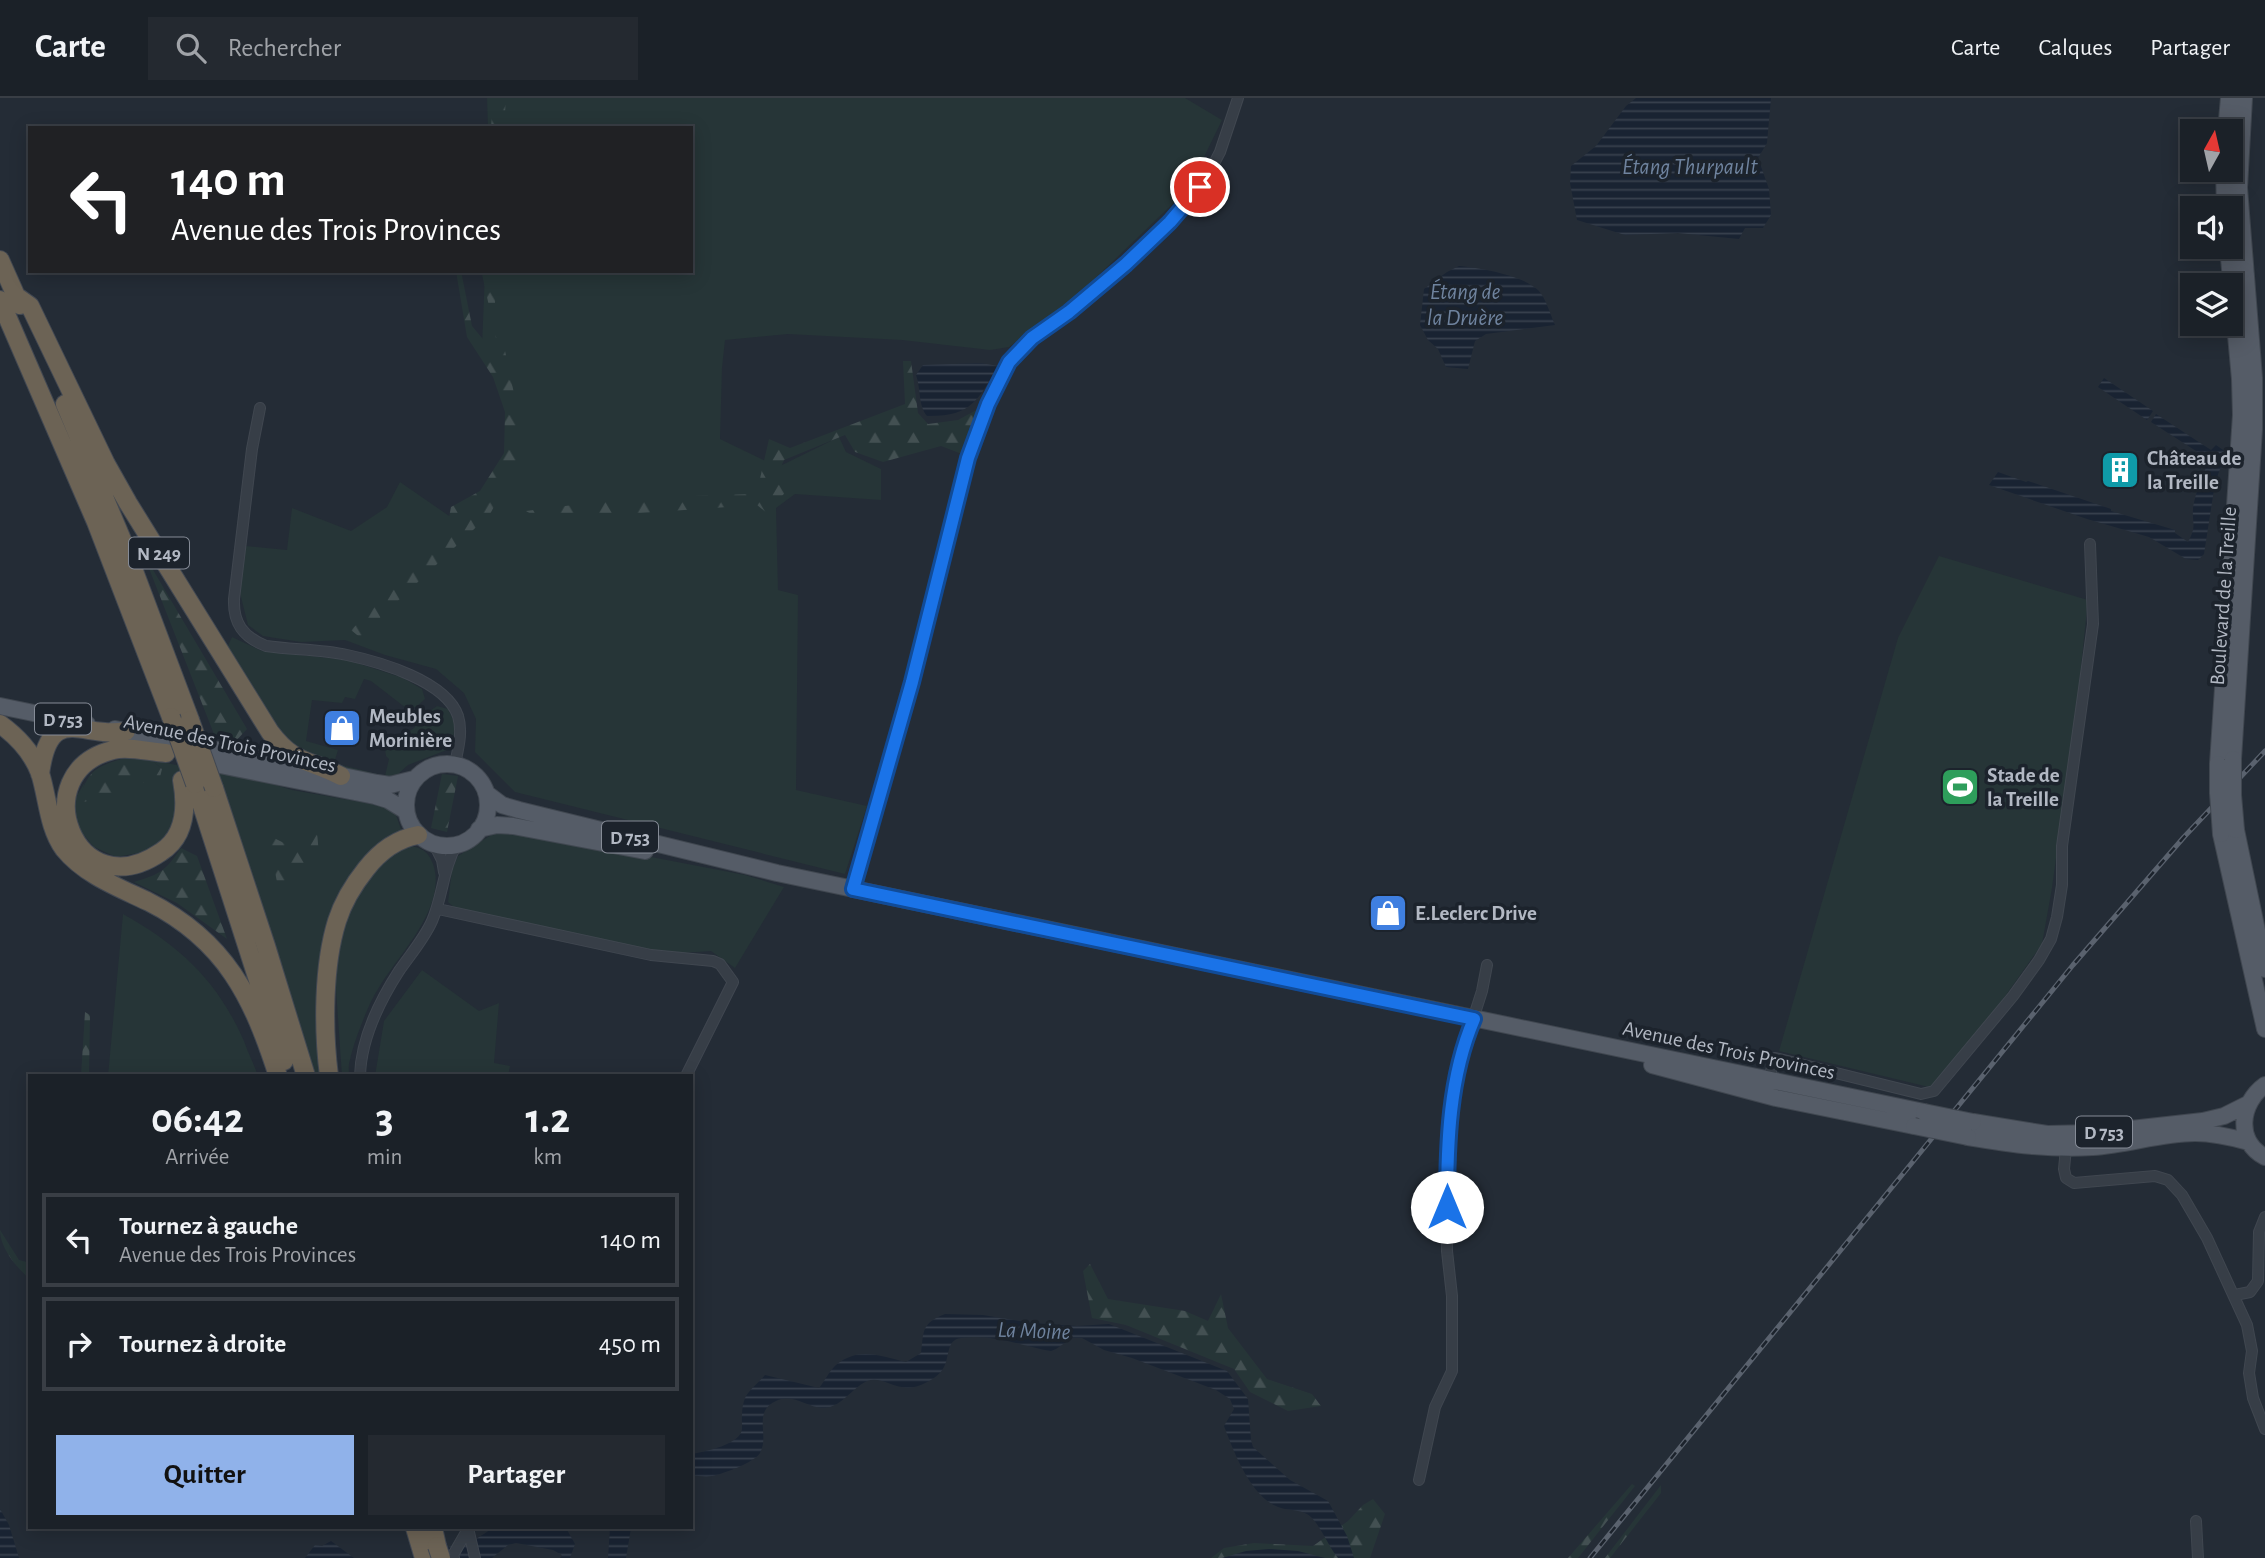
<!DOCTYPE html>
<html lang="fr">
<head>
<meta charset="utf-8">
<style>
  body { margin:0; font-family:"Alegreya Sans",sans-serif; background:#242930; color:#f1f3f6; height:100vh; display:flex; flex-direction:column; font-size:26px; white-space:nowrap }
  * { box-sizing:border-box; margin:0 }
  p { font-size:23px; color:#a0a3a8 }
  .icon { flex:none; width:38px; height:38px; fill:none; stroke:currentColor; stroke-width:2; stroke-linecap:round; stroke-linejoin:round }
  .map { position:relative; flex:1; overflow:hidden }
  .details { position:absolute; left:28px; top:976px; width:665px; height:455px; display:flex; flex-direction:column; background:#1b2128; border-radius:0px; box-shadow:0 4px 18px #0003,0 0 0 2px #393e45 }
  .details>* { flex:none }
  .banner { position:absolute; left:28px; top:28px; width:665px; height:147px; border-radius:0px; box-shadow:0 4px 18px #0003,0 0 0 2px #393e45; background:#202124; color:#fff; overflow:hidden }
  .needle { width:46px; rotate:8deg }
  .tools { position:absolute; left:2180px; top:21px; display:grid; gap:14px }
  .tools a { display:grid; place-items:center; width:63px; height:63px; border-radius:0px; background:#1b2128; box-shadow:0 4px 18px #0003,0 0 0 2px #393e45; font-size:35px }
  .pin { position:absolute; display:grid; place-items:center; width:60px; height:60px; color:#fff; margin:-30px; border:4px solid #fff; border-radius:50%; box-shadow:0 2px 7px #0007 }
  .me { position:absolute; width:77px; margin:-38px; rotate:0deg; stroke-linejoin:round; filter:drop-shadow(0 0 5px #0008) }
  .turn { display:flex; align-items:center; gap:24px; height:147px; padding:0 28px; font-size:32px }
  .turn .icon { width:91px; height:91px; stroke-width:2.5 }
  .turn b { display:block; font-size:49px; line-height:60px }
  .eta { display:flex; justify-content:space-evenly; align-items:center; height:119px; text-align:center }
  .eta b { font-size:42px; font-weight:700; line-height:49px }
  .button { display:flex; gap:14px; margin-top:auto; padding:14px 28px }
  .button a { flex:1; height:80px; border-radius:0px; background:#90b2ea; color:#111; font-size:28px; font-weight:700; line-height:80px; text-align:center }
  .button a+a { background:#242930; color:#f1f3f6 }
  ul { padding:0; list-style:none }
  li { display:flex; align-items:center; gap:21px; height:94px; margin:0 14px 10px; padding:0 14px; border:4px solid #393e45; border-radius:0px }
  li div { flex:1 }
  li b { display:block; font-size:26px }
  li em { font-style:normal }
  header { display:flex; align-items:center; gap:42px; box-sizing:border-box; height:98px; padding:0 35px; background:#1b2128; border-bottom:2px solid #393e45 }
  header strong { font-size:33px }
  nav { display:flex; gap:38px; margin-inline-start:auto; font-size:24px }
  .search { width:490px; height:63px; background:#242930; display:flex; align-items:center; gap:18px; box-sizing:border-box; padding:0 24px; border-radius:0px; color:#a0a3a8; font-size:26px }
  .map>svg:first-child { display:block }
</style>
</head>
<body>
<header>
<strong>Carte</strong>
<div class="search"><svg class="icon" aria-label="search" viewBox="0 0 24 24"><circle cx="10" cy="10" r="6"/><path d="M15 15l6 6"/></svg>Rechercher</div>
<nav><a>Carte</a><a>Calques</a><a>Partager</a></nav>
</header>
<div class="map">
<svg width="2265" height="1460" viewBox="0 0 2265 1460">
  <defs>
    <pattern id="forest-firs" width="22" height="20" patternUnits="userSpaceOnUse" patternTransform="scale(1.75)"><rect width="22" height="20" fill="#263537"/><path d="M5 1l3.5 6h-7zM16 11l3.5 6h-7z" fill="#435052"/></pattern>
    <pattern id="water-rules" width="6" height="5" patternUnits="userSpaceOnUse" patternTransform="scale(1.75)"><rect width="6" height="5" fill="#192332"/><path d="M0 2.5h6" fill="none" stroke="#38414e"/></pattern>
  </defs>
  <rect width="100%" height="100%" fill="#242c36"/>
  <path fill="#263537" d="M 487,0 L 1185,0 L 1222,22 L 1189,90 L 1081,194 L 1009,249 L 990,252 L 902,242 L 788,236 L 725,242 L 722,270 L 720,341 L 778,369 L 839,339 L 846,354 L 881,371 L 881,402 L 795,396 L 776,410 L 778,492 L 798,497 L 796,692 L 867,708 L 845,776 L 515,694 L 475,654 L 476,621 L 464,595 L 436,571 L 385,557 L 345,542 L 301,544 L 263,538 L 248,527 L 240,495 L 245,448 L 287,452 L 292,410 L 351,433 L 387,409 L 400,384 L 468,431 L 509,365 L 511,304 L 482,248 L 485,173 L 691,173 L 691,30 L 488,30 Z
    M 1939,458 L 2088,502 L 2079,588 L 2052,790 L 2042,846 L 2001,904 L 1933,990 L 1779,953 L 1898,540 Z
    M 232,539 L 262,553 L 348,562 L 403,580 L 422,591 L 425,601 L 416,609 L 406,610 L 371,583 L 364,581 L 355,601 L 345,599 L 342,605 L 312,602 L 306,643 L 338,652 L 334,665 L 385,678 L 389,661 L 386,658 L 385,651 L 414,630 L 426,616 L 437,608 L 448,611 L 455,626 L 452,650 L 408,667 L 396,678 L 386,681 L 311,663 L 290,652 L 226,552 Z
    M 151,662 L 269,685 L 292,692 L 389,709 L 396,717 L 402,734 L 339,797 L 322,978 L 315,978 L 221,686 L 175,720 L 164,740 L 144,754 L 116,759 L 94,749 L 76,728 L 73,704 L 85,684 L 79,705 L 162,671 Z
    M 496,734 L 594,748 L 745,777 L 784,789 L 735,870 L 711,853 L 682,855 L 639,850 L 457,812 L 448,804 L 452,772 L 458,758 Z
    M 404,748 C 419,748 428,752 433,766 C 448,809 398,857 378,891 C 369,904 353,946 350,962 C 348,967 349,973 349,978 L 342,978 L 335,877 L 342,824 L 366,783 L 391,754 Z
    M 123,816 C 180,848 217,882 244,943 C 248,955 254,966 258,978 L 108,978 Z
    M 422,872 L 479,913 L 499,905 L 494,965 L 510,968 L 508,978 L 375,978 L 384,923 Z"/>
  <path fill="url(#forest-firs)" d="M 493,0 L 506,0 L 504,30 L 491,30 Z
    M 456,173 L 461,173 L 472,228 L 492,252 L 497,245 L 482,176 L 482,173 L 496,173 L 495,205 L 520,324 L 519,363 L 490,416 L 365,534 L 368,546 L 351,532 L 445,440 L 451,409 L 480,393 L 504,355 L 505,314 L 493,279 L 467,239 Z
    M 903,263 L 911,263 L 918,315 L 928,326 L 958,322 L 980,310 L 962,356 L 941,348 L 883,364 L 855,354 L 845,337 L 784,362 L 777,378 L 790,389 L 767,415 L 757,407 L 626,416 L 531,416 L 526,413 L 628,400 L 754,396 L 759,385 L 769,341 L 790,350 L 905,306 Z
    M 143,455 L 247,631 L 234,645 L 214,636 Z
    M 127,659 L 151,662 L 162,671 L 160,679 L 78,706 C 88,671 94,670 127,659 Z
    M 442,676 L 458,678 L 447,734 L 431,730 Z
    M 317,733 L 319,758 L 281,805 L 268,737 L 290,748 Z
    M 181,750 L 197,758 L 227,841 L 177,805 L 134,784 C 161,776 165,773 181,750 Z
    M 85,914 L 90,917 L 89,978 L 81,978 Z
    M 0,1132 L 19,1162 L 30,1165 L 30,1181 C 17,1170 0,1150 0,1132 Z
    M 1090,1166 L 1108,1201 L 1185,1213 L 1208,1223 L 1221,1196 L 1228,1230 L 1267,1281 L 1312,1296 L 1321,1308 L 1288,1313 L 1250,1294 L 1234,1271 L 1126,1227 L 1092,1220 L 1083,1173 Z
    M 1632,1386 L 1635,1388 L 1578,1460 L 1568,1460 Z
    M 1661,1387 L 1661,1395 L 1610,1460 L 1605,1460 Z
    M 1373,1401 L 1385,1416 L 1370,1460 L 1211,1460 L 1224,1450 L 1254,1445 L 1313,1448 L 1348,1423 L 1363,1407 Z"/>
  <path fill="url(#water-rules)" d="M 1636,0 L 1771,0 L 1767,45 L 1758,60 L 1769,91 L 1771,117 L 1763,130 L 1745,130 L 1739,141 L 1678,135 L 1625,137 L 1577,122 L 1570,85 L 1571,68 L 1596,48 L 1626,8 Z
    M 1459,168 C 1480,170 1522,177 1538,192 C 1546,200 1550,216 1555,227 L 1486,236 L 1475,243 L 1468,271 L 1446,269 L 1438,251 L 1428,242 L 1420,227 L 1424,191 L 1447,174 Z
    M 981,265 L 998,268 C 978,303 970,319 927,318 C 918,307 921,291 916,277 L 923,267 Z
    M 2104,280 L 2153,313 L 2147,322 L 2098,289 Z
    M 2156,316 L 2211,352 L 2216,347 L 2226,354 L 2215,385 L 2204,456 L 2198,462 L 2186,461 L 2149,439 L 2087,421 L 1989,387 L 1998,374 L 2026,384 L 2028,383 L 2111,411 L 2111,413 L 2175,432 L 2175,435 L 2188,444 C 2197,427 2192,427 2193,411 C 2194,399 2204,372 2210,362 L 2151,324 Z
    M 945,1216 L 983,1217 L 1032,1225 L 1077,1228 L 1109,1226 L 1227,1273 L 1248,1301 L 1251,1342 L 1253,1349 L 1290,1382 L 1328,1403 L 1347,1438 L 1354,1460 L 1338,1460 C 1328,1448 1322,1430 1311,1419 C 1303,1411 1291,1413 1281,1410 C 1251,1401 1234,1354 1224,1328 L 1234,1311 L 1230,1301 L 1216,1292 L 1132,1260 L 1104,1252 L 1082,1240 L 1072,1240 L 1056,1251 L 1051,1253 C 1021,1248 993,1235 961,1240 C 946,1242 950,1258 944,1269 C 940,1278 927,1285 918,1288 C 897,1295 883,1277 867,1283 C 852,1290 840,1311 822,1310 C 807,1309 792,1295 776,1303 C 752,1314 770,1337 760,1355 C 755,1364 723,1376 712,1378 C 706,1379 698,1378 691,1377 L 691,1356 C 705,1354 741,1346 742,1331 C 742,1320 741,1308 746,1298 C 750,1291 759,1284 765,1277 L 819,1290 C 825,1283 829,1273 836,1267 C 859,1248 880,1258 906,1264 L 921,1255 C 924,1232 921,1226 945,1216 Z
    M 0,1411 L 9,1427 L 19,1460 L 0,1460 Z
    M 493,1430 L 566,1430 L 575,1446 L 570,1460 L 560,1460 L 562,1457 L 553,1452 L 516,1445 L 508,1447 L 492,1460 L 411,1460 L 476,1441 Z
    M 610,1430 L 631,1430 L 626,1460 L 608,1460 Z
    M 331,1443 L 354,1460 L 305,1460 L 315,1447 L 322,1448 Z
    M 1269,1451 L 1298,1453 L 1325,1460 L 1222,1460 L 1246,1453 Z"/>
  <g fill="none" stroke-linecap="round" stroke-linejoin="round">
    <g stroke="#404750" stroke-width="12">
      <path id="street" d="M 260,310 L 252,351 L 234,501 C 233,525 243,539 266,548 C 293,552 320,551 347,557 C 380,564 446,583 458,618 C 463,634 458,651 455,666
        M 434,746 L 442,762 L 444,774
        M 854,791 L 912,585 L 968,361 L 988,306 L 1009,264 L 1032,240 L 1069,214 L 1126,166 L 1170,124 L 1200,89 L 1210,73 L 1220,54 L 1238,0
        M 438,811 L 651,857 L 713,863 L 720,866 L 733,884 L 686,978
        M 360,978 C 361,940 379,904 399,873 C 410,857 424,841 432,823 C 443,798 443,770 457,746
        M 1767,986 L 1775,960 L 1921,996 L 1934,993 L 2013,898 L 2039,862 L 2051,841 L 2057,819 L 2062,787 L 2062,748 L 2093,526 L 2090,446
        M 2066,1050 L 2064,1071 L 2066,1080 L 2074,1085 L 2155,1078 L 2168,1082 L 2182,1097 L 2207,1140 L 2247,1227 L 2252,1253 L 2249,1275 L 2253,1300 L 2265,1331
        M 2235,1197 L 2250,1194 L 2258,1183 L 2259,1134 L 2265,1119
        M 1419,1382 L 1435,1309 L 1452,1273 L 1452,1198 L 1447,1153 L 1448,1064 L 1453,997 L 1467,940 L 1482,893 L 1487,867
        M 2196,1423 L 2198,1460
        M 468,1430 L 475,1460
        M 454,1460 L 453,1457 L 468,1431"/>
    </g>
    <g stroke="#404750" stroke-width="18">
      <path id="primary" d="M 2226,33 L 2229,0
        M 2224,72 L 2225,110
        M 0,608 L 87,626
        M 115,631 L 377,685 L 390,687 L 414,681
        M 2233,661 L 2254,331 L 2254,280 L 2239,90 L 2244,0
        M 195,662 L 375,698 L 388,702 L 406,713
        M 2218,666 L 2241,317 L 2240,281 L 2228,149
        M406 707a41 41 0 1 1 82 0a41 41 0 1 1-82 0Z
        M 486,695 L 502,707 L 519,712 L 777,775 L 1924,1014
        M 479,731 L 497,727 L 513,728 L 645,753
        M 2236,732 L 2265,871
        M 2221,736 L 2265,931
        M 1652,967 L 1776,1000 L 1914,1028
        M 2265,987 C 2240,1005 2235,1043 2265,1059
        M 1973,1024 L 2047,1036 L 2095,1035 L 2203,1023 L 2224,1018 L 2248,1006
        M 1968,1039 C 2010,1046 2050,1052 2093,1049 C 2127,1047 2161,1035 2195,1035 C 2213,1035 2231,1039 2249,1044"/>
    </g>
    <g stroke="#424852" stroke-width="20">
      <path id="highway" d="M 0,162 L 20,207
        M 16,198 L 30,208 L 106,366 L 128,405 L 270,634 C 295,667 309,661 341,678
        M 0,202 L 96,424 L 171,619
        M 65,306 L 123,444 L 190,622
        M 0,626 C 18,639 32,654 40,675 C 48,700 48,729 64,751 C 85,777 120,790 149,804 C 226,843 253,900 278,978
        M 166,655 C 149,654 129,648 113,652 C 23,674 75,813 161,754 C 186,738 187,709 182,682
        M 40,676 C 50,602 84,642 126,633
        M 195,686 L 284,963
        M 214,690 L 266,848 L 306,978
        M 329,978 C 323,931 323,868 337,823 C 343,804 354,786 366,771 C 380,753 396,741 418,737
        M 415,1430 L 424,1460
        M 433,1430 L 437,1448"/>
    </g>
    <use href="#street" stroke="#373e47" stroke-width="10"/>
    <use href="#primary" stroke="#555c67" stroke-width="16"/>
    <use href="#highway" stroke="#6c6355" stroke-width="18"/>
    <g stroke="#5a626e" stroke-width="5">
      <path id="rail" d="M 1590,1460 L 2073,867 L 2184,739 L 2265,653"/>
    </g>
    <use href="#rail" stroke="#1c232c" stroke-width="2.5" stroke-dasharray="8" stroke-linecap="butt"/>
    <g stroke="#404750" stroke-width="18" stroke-linecap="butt">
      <path id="primary-bridge" d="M 2233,661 L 2233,697 L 2236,732
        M 2218,666 L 2218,695 L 2221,736
        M 1924,1014 L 1973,1024
        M 1914,1028 L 1968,1039"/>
    </g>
    <g stroke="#424852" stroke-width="20" stroke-linecap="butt">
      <path id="highway-bridge" d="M 171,619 L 195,686
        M 190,622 L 214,690
        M 437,1448 L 441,1460"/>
    </g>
    <use href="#primary-bridge" stroke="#555c67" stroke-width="16"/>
    <use href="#highway-bridge" stroke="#6c6355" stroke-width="18"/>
  </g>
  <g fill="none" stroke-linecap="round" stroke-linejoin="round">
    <g stroke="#114b97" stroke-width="18">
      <path id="route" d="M 1200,89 L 1170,124 L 1126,166 L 1069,214 L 1032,240 L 1009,264 L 988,306 L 968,360 L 912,584 L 853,791 L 1474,921 C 1449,979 1447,1046 1447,1109"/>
    </g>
    <use href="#route" stroke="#1a73e8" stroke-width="12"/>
  </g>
  <defs>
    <g id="building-square" transform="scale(2.0125)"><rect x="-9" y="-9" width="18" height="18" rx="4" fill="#0f9aa8" stroke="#1c232c"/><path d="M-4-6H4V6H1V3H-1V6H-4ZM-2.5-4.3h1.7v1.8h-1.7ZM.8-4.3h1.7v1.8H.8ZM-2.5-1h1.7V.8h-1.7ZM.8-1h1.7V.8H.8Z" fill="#fff"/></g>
    <g id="shop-square" transform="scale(2.0125)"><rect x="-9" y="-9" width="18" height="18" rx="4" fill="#3f7fe0" stroke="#1c232c"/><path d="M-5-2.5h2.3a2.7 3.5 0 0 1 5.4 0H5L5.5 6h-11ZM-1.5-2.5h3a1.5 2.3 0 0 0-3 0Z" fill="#fff"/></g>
    <g id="stadium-square" transform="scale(2.0125)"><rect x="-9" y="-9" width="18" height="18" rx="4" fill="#2e9e5b" stroke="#1c232c"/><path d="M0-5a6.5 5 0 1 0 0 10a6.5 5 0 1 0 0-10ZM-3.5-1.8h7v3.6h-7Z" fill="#fff"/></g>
  </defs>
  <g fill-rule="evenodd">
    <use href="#building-square" x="2120" y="372"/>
    <use href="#shop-square" x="342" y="630"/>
    <use href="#stadium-square" x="1960" y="689"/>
    <use href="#shop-square" x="1388" y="815"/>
  </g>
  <g text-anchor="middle" stroke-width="7" stroke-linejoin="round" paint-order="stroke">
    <g fill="#1c232c" stroke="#858b96" stroke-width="2">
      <rect x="129" y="439.5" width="60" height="31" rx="5"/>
      <rect x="35" y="605.5" width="56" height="31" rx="5"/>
      <rect x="602" y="723.5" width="56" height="31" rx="5"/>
      <rect x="2076" y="1018.5" width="56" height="31" rx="5"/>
    </g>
    <g font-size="19" font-weight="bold" fill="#b2b8c3">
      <text x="159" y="462">N 249</text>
      <text x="63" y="628">D 753</text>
      <text x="630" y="746">D 753</text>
      <text x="2104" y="1041">D 753</text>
    </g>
    <g font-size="21" font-weight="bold" fill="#b2b8c3" stroke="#1c232c" text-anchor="start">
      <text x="2147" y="367">Château de<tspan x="2147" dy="24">la Treille</tspan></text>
      <text x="369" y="625">Meubles<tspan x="369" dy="24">Morinière</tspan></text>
      <text x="1987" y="684">Stade de<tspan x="1987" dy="24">la Treille</tspan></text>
      <text x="1415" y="822">E.Leclerc Drive</text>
    </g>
    <g font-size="21" fill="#b2b8c3" stroke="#1c232c">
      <text transform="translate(2223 498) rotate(-86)" y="7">Boulevard de la Treille</text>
      <text transform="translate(230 645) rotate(12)" y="7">Avenue des Trois Provinces</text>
      <text transform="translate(1729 952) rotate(12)" y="7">Avenue des Trois Provinces</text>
    </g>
    <g font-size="23" font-style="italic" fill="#6f839e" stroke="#1c232c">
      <text x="1690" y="76">Étang Thurpault</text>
      <text x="1465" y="201">Étang de<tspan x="1465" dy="26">la Druère</tspan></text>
      <text transform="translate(1034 1232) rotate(2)" y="8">La Moine</text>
    </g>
  </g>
</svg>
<div class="tools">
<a><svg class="needle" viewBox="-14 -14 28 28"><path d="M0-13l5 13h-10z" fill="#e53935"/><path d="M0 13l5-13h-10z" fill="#a0a3a8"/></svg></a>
<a><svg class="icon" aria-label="sound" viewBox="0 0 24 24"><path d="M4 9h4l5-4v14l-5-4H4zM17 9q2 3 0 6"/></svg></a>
<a><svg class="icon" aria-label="layers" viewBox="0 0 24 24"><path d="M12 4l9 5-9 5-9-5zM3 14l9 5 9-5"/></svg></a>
</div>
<div class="pin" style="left:1200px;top:89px;background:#d93025"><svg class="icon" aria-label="arrive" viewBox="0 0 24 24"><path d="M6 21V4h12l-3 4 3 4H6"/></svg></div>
<svg class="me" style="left:1447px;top:1109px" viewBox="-20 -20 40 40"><circle r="19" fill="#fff"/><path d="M0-13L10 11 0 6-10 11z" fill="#1a73e8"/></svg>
<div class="banner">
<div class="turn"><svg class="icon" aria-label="left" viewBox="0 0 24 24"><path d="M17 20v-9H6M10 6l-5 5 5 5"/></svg><div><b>140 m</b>Avenue des Trois Provinces</div></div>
</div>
<section class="details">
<div class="eta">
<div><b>06:42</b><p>Arrivée</p></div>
<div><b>3</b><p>min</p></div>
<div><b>1.2</b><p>km</p></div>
</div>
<ul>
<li><svg class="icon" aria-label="left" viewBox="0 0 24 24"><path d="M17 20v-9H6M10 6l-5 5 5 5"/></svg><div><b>Tournez à gauche</b><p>Avenue des Trois Provinces</p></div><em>140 m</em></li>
<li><svg class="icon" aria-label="right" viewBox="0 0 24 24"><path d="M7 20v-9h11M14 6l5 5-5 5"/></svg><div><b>Tournez à droite</b></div><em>450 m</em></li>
</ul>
<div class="button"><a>Quitter</a><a>Partager</a></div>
</section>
</div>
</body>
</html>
